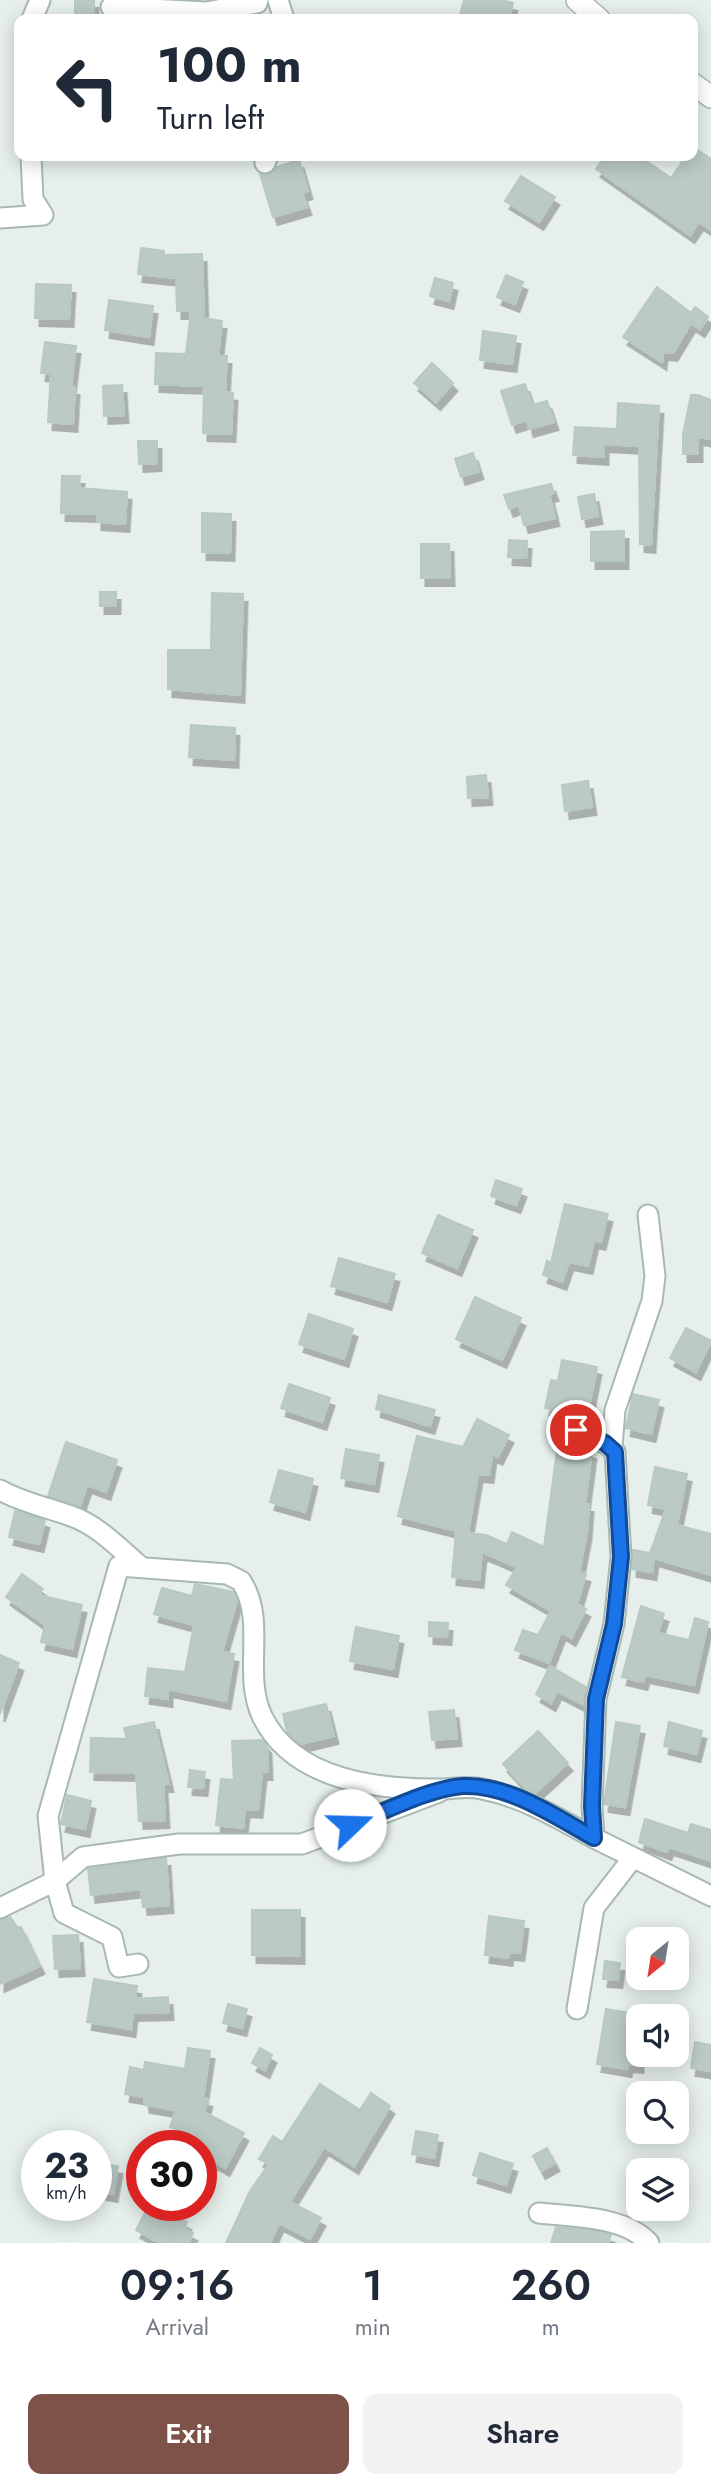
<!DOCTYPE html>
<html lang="en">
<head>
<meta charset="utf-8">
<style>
  body { margin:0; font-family:Jost,sans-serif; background:#f2f2f3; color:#1f2937; height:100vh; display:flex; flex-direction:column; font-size:26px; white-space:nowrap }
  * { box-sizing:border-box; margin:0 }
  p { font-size:23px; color:#747a83 }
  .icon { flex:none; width:38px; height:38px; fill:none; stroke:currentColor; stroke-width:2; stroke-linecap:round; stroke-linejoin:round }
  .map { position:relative; height:2243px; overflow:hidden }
  .sheet { display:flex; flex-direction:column; background:#fff; flex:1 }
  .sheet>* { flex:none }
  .banner { position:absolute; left:14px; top:14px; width:684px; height:147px; border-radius:14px; box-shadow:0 4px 18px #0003; background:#fff; color:#1f2937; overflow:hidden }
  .needle { width:46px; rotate:210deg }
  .fabs { position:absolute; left:626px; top:1927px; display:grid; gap:14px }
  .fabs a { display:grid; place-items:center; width:63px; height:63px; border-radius:14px; background:#fff; box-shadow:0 4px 18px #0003; font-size:35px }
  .speed { position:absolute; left:21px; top:2130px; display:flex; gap:14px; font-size:35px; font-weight:700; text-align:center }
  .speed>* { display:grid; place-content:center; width:91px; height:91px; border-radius:50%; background:#fff; box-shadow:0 4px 18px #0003; line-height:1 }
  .speed small { font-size:18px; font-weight:400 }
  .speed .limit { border:10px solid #d22; background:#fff; color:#111 }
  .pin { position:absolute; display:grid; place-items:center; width:60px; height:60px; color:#fff; margin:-30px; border:4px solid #fff; border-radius:50%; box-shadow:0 2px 7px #0007 }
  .me { position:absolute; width:77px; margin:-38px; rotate:69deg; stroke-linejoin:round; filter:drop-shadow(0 0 5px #0008) }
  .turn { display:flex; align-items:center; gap:24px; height:147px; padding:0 28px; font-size:32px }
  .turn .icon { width:91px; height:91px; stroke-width:2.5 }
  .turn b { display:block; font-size:49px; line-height:60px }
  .eta { display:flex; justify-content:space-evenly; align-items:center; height:119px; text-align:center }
  .eta b { font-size:42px; font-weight:600; line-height:49px }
  .button { display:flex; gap:14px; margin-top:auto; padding:14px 28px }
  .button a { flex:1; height:80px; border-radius:14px; background:#7f5249; color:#fff; font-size:28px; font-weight:600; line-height:80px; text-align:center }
  .button a+a { background:#f2f2f3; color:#1f2937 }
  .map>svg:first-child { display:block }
</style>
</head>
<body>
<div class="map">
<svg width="711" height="2243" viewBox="0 0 711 2243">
  <defs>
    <filter id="shadow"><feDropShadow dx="4.5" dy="8" stdDeviation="0" flood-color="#0004"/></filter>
  </defs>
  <rect width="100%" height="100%" fill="#e6efeb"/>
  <path fill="#bbcac4" stroke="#b8c9c2" stroke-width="2" filter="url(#shadow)" d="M 75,0 L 94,0 L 94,19 L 75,19 Z
    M 464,0 L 501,0 L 513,3 L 509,19 L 459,19 Z
    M 693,147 L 711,159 L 711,230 L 699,222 L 690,235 L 596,169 L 605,156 L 639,156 L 671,178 L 686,156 L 693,156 Z
    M 299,160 L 308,191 L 302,193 L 307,207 L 273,217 L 260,174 L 267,175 L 277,167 Z
    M 521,176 L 555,197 L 539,222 L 505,201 Z
    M 141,248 L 164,251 L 164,255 L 202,254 L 204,318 L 222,321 L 218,356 L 227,356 L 225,392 L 233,393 L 231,434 L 203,433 L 204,386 L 155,384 L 156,353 L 186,354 L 191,311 L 177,311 L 176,278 L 138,274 Z
    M 506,275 L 523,282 L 515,304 L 497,297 Z
    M 435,278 L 453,283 L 449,301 L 430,296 Z
    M 36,284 L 71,285 L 69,319 L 35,318 Z
    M 657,287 L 691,313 L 695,307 L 708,317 L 700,329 L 691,323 L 673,353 L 663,352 L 662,362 L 623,337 Z
    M 109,300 L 153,306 L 149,337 L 105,330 Z
    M 483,331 L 516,336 L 512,364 L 480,360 Z
    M 45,342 L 76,346 L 71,387 L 75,387 L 73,424 L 48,422 L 51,374 L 41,373 Z
    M 432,363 L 453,383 L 436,402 L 414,383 Z
    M 525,384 L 532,405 L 547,401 L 554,422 L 529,429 L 527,420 L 512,425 L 501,391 Z
    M 122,385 L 124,415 L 104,416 L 103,386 Z
    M 698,395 L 711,400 L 711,439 L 698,437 L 698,454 L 683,454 L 683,434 L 691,395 Z
    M 618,403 L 659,406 L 651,545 L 640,544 L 639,446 L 604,444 L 604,457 L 573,455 L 575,427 L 617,429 Z
    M 138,441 L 157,441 L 157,463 L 139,464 Z
    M 473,453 L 479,471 L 461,477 L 455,459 Z
    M 62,476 L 80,476 L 79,488 L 127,492 L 125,524 L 97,522 L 97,514 L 61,513 Z
    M 551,484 L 554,493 L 549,494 L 555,518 L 524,525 L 519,505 L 509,509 L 504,495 Z
    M 594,494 L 598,516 L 582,519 L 578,497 Z
    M 202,513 L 231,514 L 230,553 L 202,552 Z
    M 624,531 L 624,561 L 591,561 L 591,532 Z
    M 509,540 L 527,541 L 526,558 L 508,557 Z
    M 421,544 L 449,544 L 450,578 L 421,578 Z
    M 100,592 L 116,592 L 116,606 L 100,606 Z
    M 212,593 L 243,594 L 240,695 L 168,689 L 168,650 L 211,650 Z
    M 191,725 L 235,728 L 234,760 L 189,757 Z
    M 486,775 L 488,797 L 468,798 L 467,777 Z
    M 588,781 L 592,807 L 565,811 L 562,785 Z
    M 496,1180 L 522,1189 L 516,1205 L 491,1196 Z
    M 565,1204 L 608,1214 L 601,1242 L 594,1240 L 588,1266 L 569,1262 L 562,1282 L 543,1275 L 547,1261 L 551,1263 Z
    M 438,1215 L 473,1230 L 457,1268 L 422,1253 Z
    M 339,1258 L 395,1274 L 387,1302 L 331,1286 Z
    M 475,1297 L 521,1318 L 502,1360 L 456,1339 Z
    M 309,1314 L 353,1329 L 344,1359 L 299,1344 Z
    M 686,1328 L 711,1341 L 696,1372 L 670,1358 Z
    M 562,1360 L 597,1367 L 587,1417 L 545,1408 L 551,1380 L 558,1381 Z
    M 289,1384 L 330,1398 L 322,1422 L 281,1408 Z
    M 633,1394 L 659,1400 L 651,1434 L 626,1428 Z
    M 379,1395 L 435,1410 L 430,1426 L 376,1409 Z
    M 477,1419 L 509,1435 L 498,1457 L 492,1454 L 489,1475 L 478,1474 L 468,1533 L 486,1535 L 507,1544 L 512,1532 L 544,1547 L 558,1443 L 592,1451 L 585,1504 L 589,1504 L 587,1532 L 579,1572 L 586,1574 L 577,1604 L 586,1609 L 571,1638 L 561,1632 L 549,1663 L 515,1650 L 523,1630 L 538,1635 L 551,1611 L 506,1585 L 517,1567 L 482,1552 L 479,1580 L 452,1577 L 456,1532 L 461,1532 L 398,1516 L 417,1436 L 463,1447 Z
    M 66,1442 L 117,1460 L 106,1492 L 87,1485 L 80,1506 L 48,1496 Z
    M 346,1449 L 379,1455 L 374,1484 L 341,1478 Z
    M 655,1467 L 687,1474 L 677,1525 L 711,1534 L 711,1575 L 654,1558 L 652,1572 L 632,1569 L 633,1550 L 650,1553 L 666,1509 L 648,1505 Z
    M 279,1470 L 313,1479 L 305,1512 L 270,1502 Z
    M 15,1511 L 45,1520 L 39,1544 L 9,1537 Z
    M 22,1574 L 43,1589 L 38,1595 L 82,1605 L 72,1649 L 41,1642 L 45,1625 L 6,1597 Z
    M 195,1584 L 233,1592 L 237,1600 L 222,1652 L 234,1654 L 226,1701 L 168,1689 L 168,1699 L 145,1696 L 148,1668 L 185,1672 L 194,1625 L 154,1614 L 162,1588 L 192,1596 Z
    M 641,1606 L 664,1614 L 658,1633 L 689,1640 L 695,1618 L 708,1622 L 694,1685 L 645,1675 L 643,1682 L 622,1677 Z
    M 429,1622 L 448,1623 L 447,1637 L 429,1636 Z
    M 356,1627 L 399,1636 L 393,1669 L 350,1661 Z
    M 0,1655 L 19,1663 L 0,1714 Z
    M 550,1666 L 586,1687 L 584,1705 L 557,1691 L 551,1703 L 536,1694 Z
    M 326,1704 L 334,1736 L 301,1744 L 287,1732 L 283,1714 Z
    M 454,1710 L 457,1738 L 432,1740 L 429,1712 Z
    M 154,1722 L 169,1784 L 163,1784 L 165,1820 L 139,1821 L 136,1773 L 90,1772 L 91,1738 L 127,1739 L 124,1728 Z
    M 616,1722 L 640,1726 L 625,1807 L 604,1804 Z
    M 669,1722 L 702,1731 L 696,1754 L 664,1746 Z
    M 538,1731 L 568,1763 L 535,1793 L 527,1790 L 503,1764 Z
    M 263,1740 L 267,1746 L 268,1772 L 262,1772 L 258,1810 L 245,1809 L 243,1828 L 216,1825 L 221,1779 L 234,1780 L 232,1741 Z
    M 190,1770 L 205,1772 L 203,1788 L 188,1787 Z
    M 67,1795 L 91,1801 L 85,1829 L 61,1824 Z
    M 645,1819 L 688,1833 L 691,1824 L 711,1830 L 711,1861 L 669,1847 L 667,1852 L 639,1842 Z
    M 166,1858 L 169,1905 L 143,1907 L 141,1889 L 91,1895 L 88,1869 Z
    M 252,1910 L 300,1910 L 300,1956 L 252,1955 Z
    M 489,1916 L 524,1921 L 520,1953 L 509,1952 L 508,1958 L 485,1955 Z
    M 10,1917 L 18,1928 L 21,1927 L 40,1966 L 0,1984 L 0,1920 Z
    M 78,1935 L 80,1968 L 55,1969 L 53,1936 Z
    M 605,1961 L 620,1963 L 618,1980 L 603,1979 Z
    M 94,1979 L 137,1986 L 135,1999 L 168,1997 L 169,2012 L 133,2013 L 131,2029 L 87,2022 Z
    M 228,2004 L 247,2009 L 242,2028 L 223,2023 Z
    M 606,2009 L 636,2014 L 632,2035 L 639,2035 L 639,2065 L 628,2064 L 627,2069 L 597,2064 Z
    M 695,2042 L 711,2045 L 711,2071 L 691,2068 Z
    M 188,2048 L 210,2051 L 203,2098 L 208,2099 L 204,2112 L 244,2133 L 225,2168 L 213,2161 L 201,2184 L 201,2146 L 197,2145 L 202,2137 L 170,2127 L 176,2110 L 145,2105 L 144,2097 L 125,2094 L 130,2067 L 144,2070 L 145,2062 L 185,2069 Z
    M 260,2048 L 272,2055 L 265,2070 L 252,2063 Z
    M 320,2084 L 360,2110 L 371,2093 L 390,2106 L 354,2166 L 324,2147 L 290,2202 L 321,2218 L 310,2239 L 279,2223 L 270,2243 L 226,2243 L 250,2191 L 269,2164 L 259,2159 L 273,2136 L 282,2142 Z
    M 416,2131 L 438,2135 L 434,2158 L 412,2154 Z
    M 547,2148 L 555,2163 L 541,2171 L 533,2156 Z
    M 480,2153 L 513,2164 L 506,2185 L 473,2175 Z
    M 96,2163 L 118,2166 L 113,2194 L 96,2191 Z
    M 149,2205 L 187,2222 L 184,2229 L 193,2233 L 188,2243 L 160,2243 L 136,2230 Z
    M 556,2227 L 596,2231 L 611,2235 L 608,2243 L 551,2243 Z"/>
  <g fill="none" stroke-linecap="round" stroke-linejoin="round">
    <g stroke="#a8b8b2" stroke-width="23">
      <path id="street" d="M 278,0 L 284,19
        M 111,7 L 206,12 L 257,3 L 258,0
        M 32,19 L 40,0
        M 265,163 L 268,156
        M 0,218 L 43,215 L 33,199 L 31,156
        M 576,1430 L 605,1443 L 615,1452 L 621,1557 L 614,1624 L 596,1699 L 592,1806 L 594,1838 L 711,1896
        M 612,1447 L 615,1410 L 652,1301 L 655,1276 L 648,1215
        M 0,1490 C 23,1503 47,1507 71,1516 C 98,1525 121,1550 141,1567
        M 0,1908 L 55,1881 L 83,1857 L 179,1844 L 302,1844 L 439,1792
        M 138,1964 L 119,1967 L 112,1937 L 64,1913 L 55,1881 L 48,1816 L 119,1566 L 227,1574 L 241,1581 C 267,1620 242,1673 262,1716 C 294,1782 381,1790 445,1789 C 459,1788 469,1786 482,1789 C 523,1797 558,1818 594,1838
        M 577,2009 L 594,1908 L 632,1859
        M 539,2213 C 573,2217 625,2216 649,2243"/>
    </g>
    <g stroke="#a4bbb3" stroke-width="24">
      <path id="secondary" d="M 577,0 L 599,19
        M 693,84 L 711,97"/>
    </g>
    <use href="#street" stroke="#fff" stroke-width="19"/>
    <use href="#secondary" stroke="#fff" stroke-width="21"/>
  </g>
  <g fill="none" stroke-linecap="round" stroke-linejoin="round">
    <g stroke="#114b97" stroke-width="18">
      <path id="route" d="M 350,1825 C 382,1813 430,1788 463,1786 C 509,1784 556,1817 594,1838 L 592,1806 L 596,1699 L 614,1624 L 621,1557 L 615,1452 L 605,1443 L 576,1430"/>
    </g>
    <use href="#route" stroke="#1a73e8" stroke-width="12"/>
  </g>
</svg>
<div class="fabs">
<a><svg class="needle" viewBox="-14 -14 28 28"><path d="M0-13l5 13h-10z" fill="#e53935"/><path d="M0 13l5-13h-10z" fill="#747a83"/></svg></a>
<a><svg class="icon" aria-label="sound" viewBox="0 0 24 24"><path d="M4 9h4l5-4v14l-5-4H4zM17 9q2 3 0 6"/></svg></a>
<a><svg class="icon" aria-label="search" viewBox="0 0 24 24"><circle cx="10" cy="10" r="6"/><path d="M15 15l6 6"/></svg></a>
<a><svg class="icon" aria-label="layers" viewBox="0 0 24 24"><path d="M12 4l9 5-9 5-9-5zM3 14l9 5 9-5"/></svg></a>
</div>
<div class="speed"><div>23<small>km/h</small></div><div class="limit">30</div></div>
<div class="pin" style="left:576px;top:1430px;background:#d93025"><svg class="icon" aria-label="arrive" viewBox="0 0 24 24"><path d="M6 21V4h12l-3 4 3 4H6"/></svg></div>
<svg class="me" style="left:350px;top:1825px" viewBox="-20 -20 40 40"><circle r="19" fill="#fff"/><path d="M0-13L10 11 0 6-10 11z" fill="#1a73e8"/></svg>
<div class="banner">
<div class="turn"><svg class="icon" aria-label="left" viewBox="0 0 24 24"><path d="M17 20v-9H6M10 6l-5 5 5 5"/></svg><div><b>100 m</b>Turn left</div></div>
</div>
</div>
<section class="sheet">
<div class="eta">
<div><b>09:16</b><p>Arrival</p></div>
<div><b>1</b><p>min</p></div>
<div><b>260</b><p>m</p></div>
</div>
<div class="button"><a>Exit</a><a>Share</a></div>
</section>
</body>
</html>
